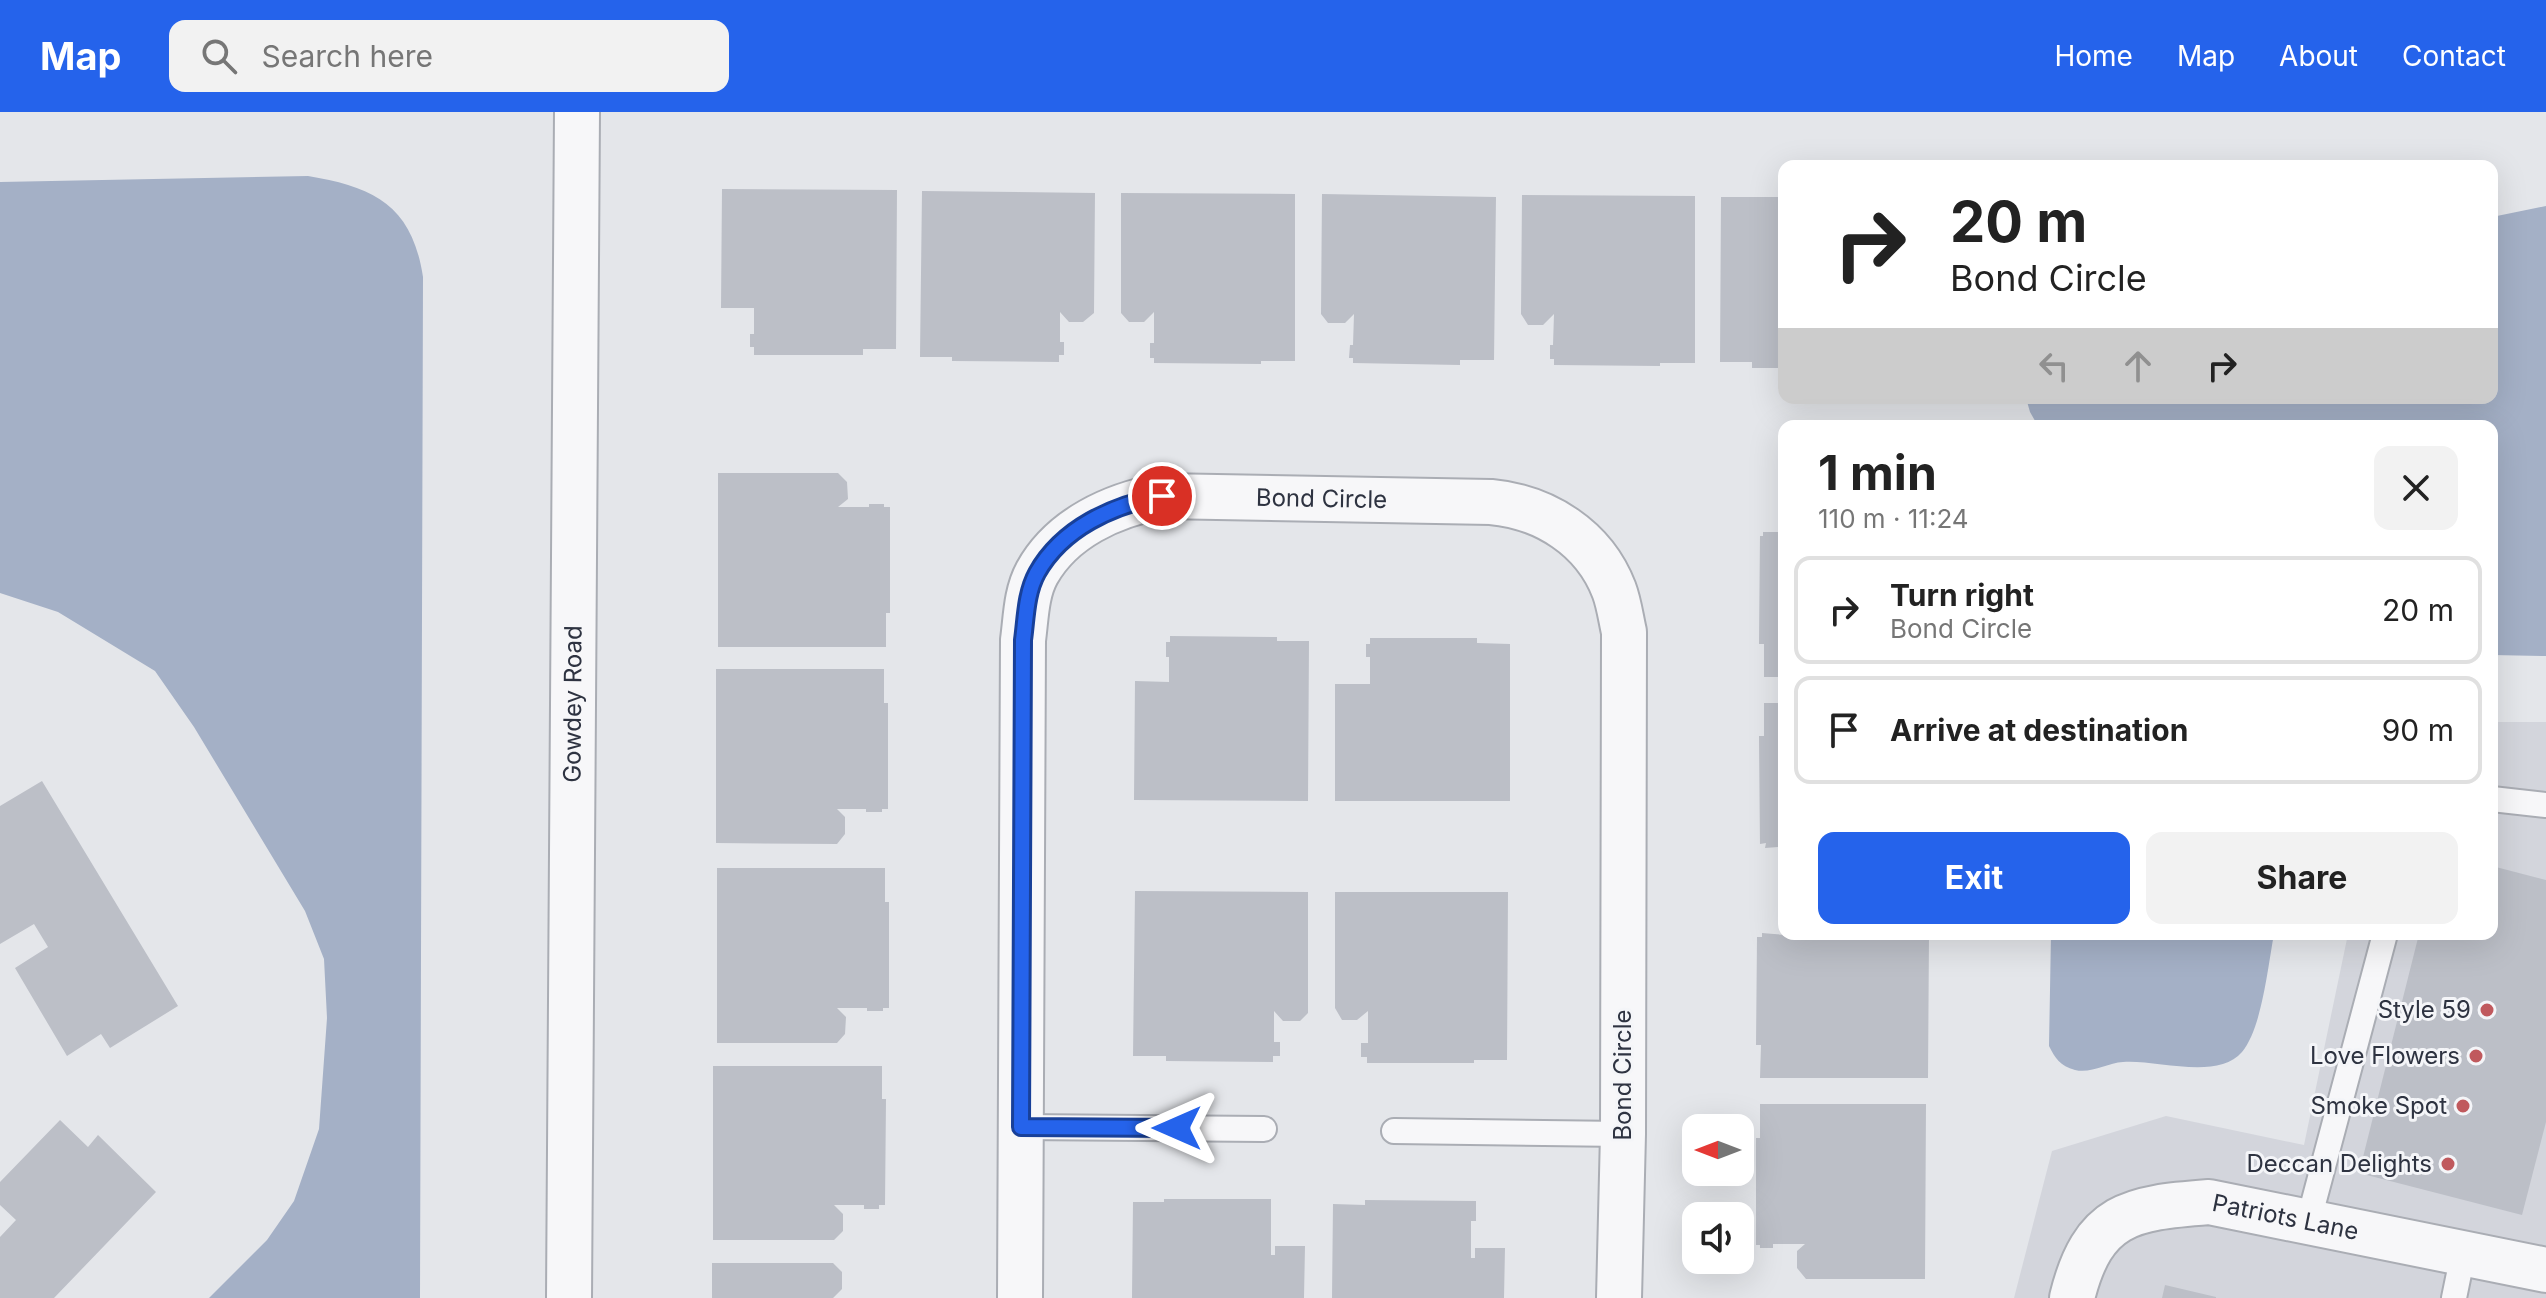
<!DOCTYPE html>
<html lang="en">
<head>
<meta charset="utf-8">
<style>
  body { margin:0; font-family:Inter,sans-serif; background:#f2f2f2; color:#222; height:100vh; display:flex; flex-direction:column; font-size:30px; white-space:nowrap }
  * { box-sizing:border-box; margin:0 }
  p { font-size:26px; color:#767676 }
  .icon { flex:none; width:44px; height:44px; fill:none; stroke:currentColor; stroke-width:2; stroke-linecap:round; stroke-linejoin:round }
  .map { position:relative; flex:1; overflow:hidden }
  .side { position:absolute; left:1778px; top:308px; width:720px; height:520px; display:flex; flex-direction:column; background:#fff; border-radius:16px; box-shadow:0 8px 32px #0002 }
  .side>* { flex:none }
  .top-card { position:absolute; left:1778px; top:48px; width:720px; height:244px; border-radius:16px; box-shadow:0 8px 32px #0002; background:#fff; color:#222; overflow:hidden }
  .needle { width:52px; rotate:270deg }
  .tools { position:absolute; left:1682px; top:1002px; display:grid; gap:16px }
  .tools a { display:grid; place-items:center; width:72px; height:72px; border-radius:16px; background:#fff; box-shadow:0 8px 32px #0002; font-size:40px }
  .pin { position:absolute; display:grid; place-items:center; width:68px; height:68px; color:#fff; margin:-34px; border:4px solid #fff; border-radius:50%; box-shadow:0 2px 8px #0007 }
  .me { position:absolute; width:88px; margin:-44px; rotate:270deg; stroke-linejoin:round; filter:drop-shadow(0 0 6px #0008) }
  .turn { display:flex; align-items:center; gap:28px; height:168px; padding:0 40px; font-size:36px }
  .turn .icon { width:104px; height:104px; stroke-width:2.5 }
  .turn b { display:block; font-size:56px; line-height:68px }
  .lanes { display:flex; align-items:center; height:76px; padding:0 40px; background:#0003; justify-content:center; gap:40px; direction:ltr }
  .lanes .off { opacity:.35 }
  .round { display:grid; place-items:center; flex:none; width:84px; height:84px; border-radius:16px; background:#f2f2f2 }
  .head { display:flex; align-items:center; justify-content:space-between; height:136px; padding:0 40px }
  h1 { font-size:48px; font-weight:700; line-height:60px }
  .cta { display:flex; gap:16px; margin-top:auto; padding:16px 40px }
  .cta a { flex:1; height:92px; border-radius:16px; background:#2563eb; color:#fff; font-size:32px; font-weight:700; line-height:92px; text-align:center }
  .cta a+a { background:#f2f2f2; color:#222 }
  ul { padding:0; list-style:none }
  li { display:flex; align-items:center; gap:24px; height:108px; margin:0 16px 12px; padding:0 24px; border:4px solid #e0e0e0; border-radius:16px }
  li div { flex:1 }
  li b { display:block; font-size:30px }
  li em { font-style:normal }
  header { display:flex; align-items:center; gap:48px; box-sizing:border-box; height:112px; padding:0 40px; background:#2563eb; color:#fff }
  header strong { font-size:38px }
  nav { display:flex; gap:44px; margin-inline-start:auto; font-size:28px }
  .search { width:560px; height:72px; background:#f2f2f2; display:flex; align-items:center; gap:20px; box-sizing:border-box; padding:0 28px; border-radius:16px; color:#767676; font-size:30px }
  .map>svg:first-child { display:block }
</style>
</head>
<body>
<header>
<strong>Map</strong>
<div class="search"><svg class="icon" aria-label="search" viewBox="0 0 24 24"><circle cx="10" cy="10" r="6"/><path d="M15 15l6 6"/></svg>Search here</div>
<nav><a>Home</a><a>Map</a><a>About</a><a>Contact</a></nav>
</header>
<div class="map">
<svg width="2546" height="1186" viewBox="0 0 2546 1186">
  <rect width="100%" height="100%" fill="#e4e6ea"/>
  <path fill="#d3d5dc" d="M 2492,610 L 2546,610 L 2546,1186 L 2014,1186 L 2052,1039 L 2166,1004 L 2304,1033 L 2348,822 L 2492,822 Z"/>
  <path fill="#a4b0c6" d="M 308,64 C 374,75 412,93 423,165 L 420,1186 L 209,1186 L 267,1128 L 294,1089 L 319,1017 L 327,906 L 324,847 L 305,799 L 194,615 L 155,559 L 58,500 L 0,481 L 0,70 Z
    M 2546,94 L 2546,544 L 2492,543 L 2492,314 L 2038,314 L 2030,300 L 2026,286 L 2492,286 L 2492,105 Z
    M 2051,822 L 2274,822 C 2268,854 2262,916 2242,940 C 2218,969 2154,947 2123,950 C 2107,951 2091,962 2075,958 C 2060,954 2055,946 2049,934 Z"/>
  <path fill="#bcbfc7" d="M 722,77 L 897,78 L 896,237 L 863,237 L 863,243 L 754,243 L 754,235 L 750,235 L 750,222 L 754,222 L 754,196 L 721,196 Z
    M 922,79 L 1095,81 L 1094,201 L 1083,210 L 1069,210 L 1060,200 L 1060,230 L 1064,230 L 1064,243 L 1059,243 L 1059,250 L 952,249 L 952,245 L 920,245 Z
    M 1121,81 L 1295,82 L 1295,249 L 1261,249 L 1261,252 L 1154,251 L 1154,246 L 1150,246 L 1150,231 L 1154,231 L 1154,200 L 1144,210 L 1129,210 L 1121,201 Z
    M 1322,82 L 1496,85 L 1494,248 L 1460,248 L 1460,253 L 1353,251 L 1353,246 L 1349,246 L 1350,233 L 1353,233 L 1354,202 L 1345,211 L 1328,211 L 1321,202 Z
    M 1522,83 L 1695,84 L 1695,251 L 1660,251 L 1660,254 L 1554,253 L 1554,247 L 1550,247 L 1550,233 L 1553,233 L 1554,202 L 1543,213 L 1528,213 L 1521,202 Z
    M 1721,85 L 1784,85 L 1784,256 L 1752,256 L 1752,250 L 1720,250 Z
    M 718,361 L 838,361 L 847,370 L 848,387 L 838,395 L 869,395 L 869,392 L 884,392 L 884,395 L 890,395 L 890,501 L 886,501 L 886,535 L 718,535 Z
    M 1763,420 L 1782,420 L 1784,423 L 1784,565 L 1764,565 L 1764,532 L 1759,532 L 1760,424 L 1763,424 Z
    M 1170,524 L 1277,525 L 1277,529 L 1309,529 L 1308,689 L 1134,688 L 1135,569 L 1169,570 L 1169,545 L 1166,545 L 1166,530 L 1170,530 Z
    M 1370,526 L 1477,526 L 1477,531 L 1510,532 L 1510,689 L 1335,689 L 1335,572 L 1370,572 L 1370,545 L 1366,545 L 1366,532 L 1370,532 Z
    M 716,557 L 884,557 L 884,591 L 888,591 L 888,697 L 882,697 L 882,700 L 866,700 L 866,697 L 837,697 L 845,705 L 845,722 L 837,732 L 716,731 Z
    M 1764,591 L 1784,591 L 1784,731 L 1778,731 L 1778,735 L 1765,736 L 1766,731 L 1760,732 L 1759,624 L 1764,624 Z
    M 42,669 L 178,894 L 110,936 L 101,922 L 67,944 L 15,856 L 48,835 L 34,812 L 0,832 L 0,694 Z
    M 2492,754 L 2546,768 L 2546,1010 L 2522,1103 L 2359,1061 L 2419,822 L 2492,822 Z
    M 717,756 L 885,756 L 885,790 L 889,790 L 889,896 L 883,896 L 883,899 L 867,899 L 867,896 L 837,896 L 846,905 L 845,922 L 837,931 L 717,931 Z
    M 1135,779 L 1308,780 L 1308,901 L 1300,909 L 1283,909 L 1274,899 L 1274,930 L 1280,930 L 1280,944 L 1273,944 L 1273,950 L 1166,949 L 1166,944 L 1133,944 Z
    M 1335,780 L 1508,780 L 1507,948 L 1474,948 L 1474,951 L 1367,951 L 1367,945 L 1361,945 L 1361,931 L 1368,931 L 1368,899 L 1357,908 L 1342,908 L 1335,896 Z
    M 1762,821 L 1808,825 L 1805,822 L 1929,822 L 1928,966 L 1760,966 L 1761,933 L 1756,933 L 1757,825 L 1762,825 Z
    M 713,954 L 882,954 L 882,987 L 886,987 L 885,1093 L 879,1093 L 879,1097 L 864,1097 L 864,1093 L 834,1093 L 843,1102 L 843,1119 L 834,1128 L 713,1128 Z
    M 1760,992 L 1926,992 L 1925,1167 L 1806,1167 L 1797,1156 L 1797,1139 L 1805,1132 L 1773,1132 L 1773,1136 L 1760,1136 L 1760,1133 L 1756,1133 L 1756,1026 L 1760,1026 Z
    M 60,1008 L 88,1035 L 98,1023 L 156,1080 L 54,1186 L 0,1186 L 0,1125 L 16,1108 L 0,1093 L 0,1070 Z
    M 1164,1087 L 1271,1087 L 1271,1143 L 1275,1143 L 1275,1134 L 1305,1134 L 1304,1186 L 1132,1186 L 1133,1090 L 1164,1090 Z
    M 1365,1088 L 1476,1089 L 1476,1109 L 1471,1109 L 1471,1146 L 1475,1146 L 1475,1136 L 1505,1136 L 1504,1186 L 1332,1186 L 1333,1092 L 1365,1093 Z
    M 712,1151 L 833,1151 L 842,1160 L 842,1177 L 833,1186 L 712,1186 Z
    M 2165,1173 L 2216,1185 L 2216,1186 L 2162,1186 Z"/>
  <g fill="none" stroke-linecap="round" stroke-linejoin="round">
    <g stroke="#aaadb4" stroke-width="28">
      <path id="service" d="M 2492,687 L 2546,693
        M 1021,1015 L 1264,1017
        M 1394,1019 L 1623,1022
        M 2308,1111 L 2385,822
        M 2454,1186 L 2463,1142"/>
    </g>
    <g stroke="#aaadb4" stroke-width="48">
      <g id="minor">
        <path id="s1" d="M 569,1186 L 577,0"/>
        <path id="s2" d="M 1020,1186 L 1023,528 C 1026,506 1026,481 1037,461 C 1062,416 1113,393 1162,384 L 1491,390 C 1545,395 1594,426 1614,478 C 1619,491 1621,507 1624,520 L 1623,1022 L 1619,1186"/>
        <path id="s3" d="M 2072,1186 C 2093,1101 2130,1096 2209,1090 L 2546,1158"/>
      </g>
    </g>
    <use href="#service" stroke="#f7f7f9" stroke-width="24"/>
    <use href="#minor" stroke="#f7f7f9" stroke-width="44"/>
  </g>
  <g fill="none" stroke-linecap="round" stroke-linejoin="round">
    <g stroke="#184099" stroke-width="20">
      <path id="route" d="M 1162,384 C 1113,393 1062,416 1037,461 C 1026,481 1026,506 1023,528 L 1021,1015 L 1177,1016"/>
    </g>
    <use href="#route" stroke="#2563eb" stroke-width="14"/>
  </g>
  <g fill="#c0595d" stroke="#f4f5f8" stroke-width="3">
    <circle cx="2487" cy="898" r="8"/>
    <circle cx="2476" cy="944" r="8"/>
    <circle cx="2463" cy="994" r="8"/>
    <circle cx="2448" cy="1052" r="8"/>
  </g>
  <g text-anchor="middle" stroke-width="6" stroke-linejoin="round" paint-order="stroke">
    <g font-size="24" fill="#2e3341" stroke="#f4f5f8">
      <text dy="8" stroke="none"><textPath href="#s2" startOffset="1038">Bond Circle</textPath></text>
      <text dy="8" stroke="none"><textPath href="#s1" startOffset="594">Gowdey Road</textPath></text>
      <text transform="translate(1623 963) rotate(-90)" y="8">Bond Circle</text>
      <text dy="8" stroke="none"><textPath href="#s3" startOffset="264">Patriots Lane</textPath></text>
    </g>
    <g font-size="24" fill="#2e3341" stroke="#f4f5f8" text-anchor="end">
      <text x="2471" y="906">Style 59</text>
      <text x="2460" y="952">Love Flowers</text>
      <text x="2447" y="1002">Smoke Spot</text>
      <text x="2432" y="1060">Deccan Delights</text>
    </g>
  </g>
</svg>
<div class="tools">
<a><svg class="needle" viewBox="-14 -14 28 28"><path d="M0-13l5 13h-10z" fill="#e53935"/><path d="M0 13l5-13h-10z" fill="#767676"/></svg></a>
<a><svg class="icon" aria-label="sound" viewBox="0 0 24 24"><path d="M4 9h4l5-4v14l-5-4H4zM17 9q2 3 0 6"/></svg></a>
</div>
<div class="pin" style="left:1162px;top:384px;background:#d93025"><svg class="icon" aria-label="arrive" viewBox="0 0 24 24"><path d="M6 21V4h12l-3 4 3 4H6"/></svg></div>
<svg class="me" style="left:1177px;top:1016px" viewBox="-20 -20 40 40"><path d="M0-17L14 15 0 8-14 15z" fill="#2563eb" stroke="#fff" stroke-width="4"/></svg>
<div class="top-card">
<div class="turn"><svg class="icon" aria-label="right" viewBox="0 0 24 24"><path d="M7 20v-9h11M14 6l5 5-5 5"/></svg><div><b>20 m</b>Bond Circle</div></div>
<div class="lanes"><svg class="icon off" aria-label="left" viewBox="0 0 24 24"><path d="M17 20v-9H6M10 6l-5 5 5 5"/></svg><svg class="icon off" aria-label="ahead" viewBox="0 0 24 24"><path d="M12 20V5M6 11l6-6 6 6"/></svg><svg class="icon" aria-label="right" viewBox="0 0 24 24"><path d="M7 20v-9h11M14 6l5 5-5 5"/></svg></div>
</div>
<section class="side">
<div class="head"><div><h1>1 min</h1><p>110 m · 11:24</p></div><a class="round"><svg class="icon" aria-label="close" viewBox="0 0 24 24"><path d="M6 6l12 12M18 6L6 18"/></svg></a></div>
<ul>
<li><svg class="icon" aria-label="right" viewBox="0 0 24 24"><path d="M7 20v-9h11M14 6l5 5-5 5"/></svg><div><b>Turn right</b><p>Bond Circle</p></div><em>20 m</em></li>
<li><svg class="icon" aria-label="arrive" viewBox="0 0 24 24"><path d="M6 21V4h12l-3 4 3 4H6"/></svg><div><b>Arrive at destination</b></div><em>90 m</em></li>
</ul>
<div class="cta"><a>Exit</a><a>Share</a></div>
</section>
</div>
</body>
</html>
